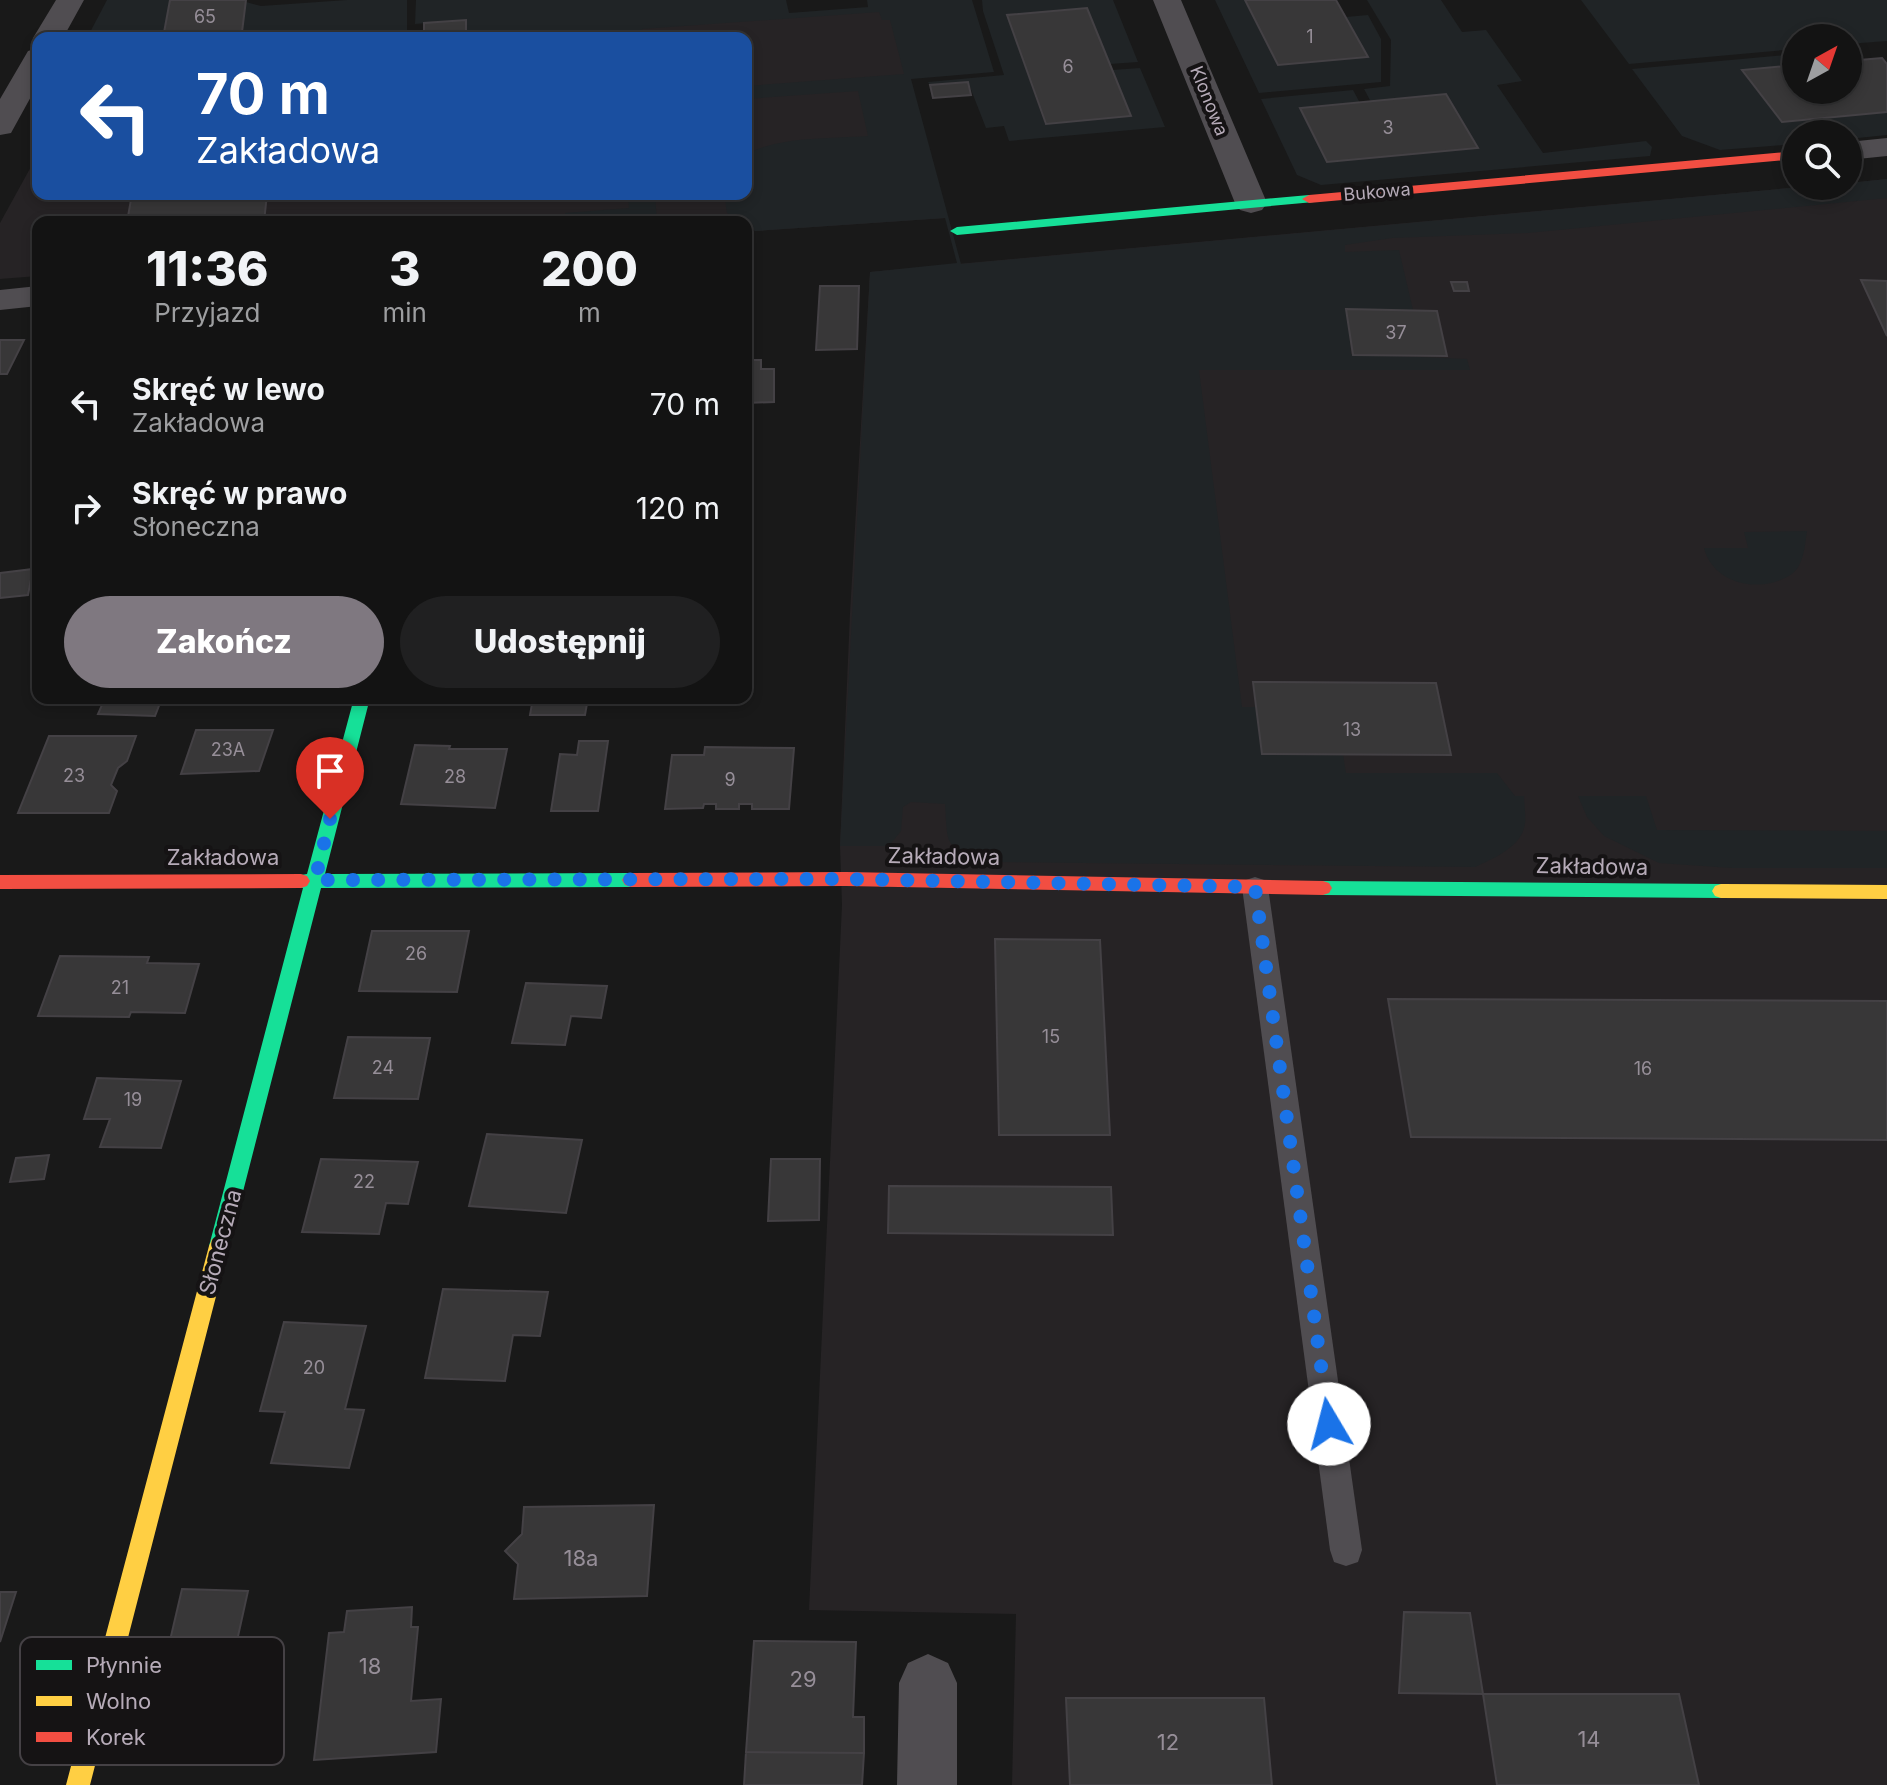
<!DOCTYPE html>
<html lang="pl">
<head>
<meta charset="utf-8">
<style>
  body { margin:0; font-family:Inter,sans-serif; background:#202021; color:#f1f3f6; height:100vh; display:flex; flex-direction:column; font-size:30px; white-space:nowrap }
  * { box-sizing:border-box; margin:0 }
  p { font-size:26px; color:#9d9ea0 }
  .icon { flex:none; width:44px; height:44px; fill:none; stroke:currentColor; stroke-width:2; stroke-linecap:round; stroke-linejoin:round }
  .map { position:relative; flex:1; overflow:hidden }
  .panel { position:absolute; left:32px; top:216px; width:720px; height:488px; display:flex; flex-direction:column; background:#131313; border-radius:16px; box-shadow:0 4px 12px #0003,0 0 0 2px #323233 }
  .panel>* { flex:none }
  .guide { position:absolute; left:32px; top:32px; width:720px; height:168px; border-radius:16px; box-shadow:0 4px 12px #0003,0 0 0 2px #323233; background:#1a4fa0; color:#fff; overflow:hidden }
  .needle { width:52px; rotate:40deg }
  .fabs { position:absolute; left:1782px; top:24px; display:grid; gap:16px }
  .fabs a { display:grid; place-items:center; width:80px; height:80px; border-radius:50%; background:#131313; box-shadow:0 4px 12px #0003,0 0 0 2px #323233; font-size:40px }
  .pin { position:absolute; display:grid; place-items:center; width:68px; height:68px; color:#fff; margin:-82px -34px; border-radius:50% 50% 50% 0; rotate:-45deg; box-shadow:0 0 8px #0007 }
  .pin .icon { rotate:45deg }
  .me { position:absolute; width:88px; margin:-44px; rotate:352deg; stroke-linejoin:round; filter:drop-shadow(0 0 6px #0008) }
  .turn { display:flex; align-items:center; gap:28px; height:168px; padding:0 32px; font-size:36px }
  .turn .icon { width:104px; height:104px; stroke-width:2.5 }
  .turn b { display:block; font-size:56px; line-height:68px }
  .eta { display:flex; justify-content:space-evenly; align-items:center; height:136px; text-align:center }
  .eta b { font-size:48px; font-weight:800; line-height:56px }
  .primary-button { display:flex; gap:16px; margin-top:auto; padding:16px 32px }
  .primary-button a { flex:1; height:92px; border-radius:48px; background:#7f7880; color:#fff; font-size:32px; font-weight:800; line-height:92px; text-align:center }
  .primary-button a+a { background:#202021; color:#f1f3f6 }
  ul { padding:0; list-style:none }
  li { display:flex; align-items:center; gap:24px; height:104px; padding:0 32px }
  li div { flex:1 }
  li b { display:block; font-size:30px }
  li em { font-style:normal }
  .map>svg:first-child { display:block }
</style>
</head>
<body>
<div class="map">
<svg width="1887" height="1785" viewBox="0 0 1887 1785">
  <rect width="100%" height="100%" fill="#191919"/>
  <path fill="#262325" d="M 891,6 L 946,218 L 755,231 L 729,214 L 653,216 L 645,222 L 38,222 L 38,276 L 0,279 L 0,223 L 38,154 L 38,194 L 746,194 L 746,38 L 503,38 Z
    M 1887,179 L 1887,1785 L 1012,1785 L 1016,1614 L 809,1610 L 842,905 L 840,846 L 850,613 L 870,272 L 1812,186 L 1848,186 L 1848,183 Z"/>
  <path fill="#202426" d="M 107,0 L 170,0 L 163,38 L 87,38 Z
    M 347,0 L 407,0 L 407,36 L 466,31 L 466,20 L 415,24 L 416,0 L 786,0 L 789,13 L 868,7 L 867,0 L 972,0 L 994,72 L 911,79 L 961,264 L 1812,186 L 1848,186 L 1848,183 L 1887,179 L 1887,198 L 1528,233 L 1392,238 L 1345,245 L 1345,252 L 1399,250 L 1413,310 L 1347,309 L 1351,354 L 1467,359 L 1470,370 L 1199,370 L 1242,707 L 1256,707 L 1262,754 L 1343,754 L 1346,773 L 1497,773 L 1515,796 L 1524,796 C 1524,805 1527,819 1524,828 C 1519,848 1492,859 1475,867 L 988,862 C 944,845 948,849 945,804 L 911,802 L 903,807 L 901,831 L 889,846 L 840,846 L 870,272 L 957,263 L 945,218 L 755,231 L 746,222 L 727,213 L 724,194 L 746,194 L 746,154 C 782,136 829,139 868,136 L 858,91 L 746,99 L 746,86 L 904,74 L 890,20 L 882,20 L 879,12 L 642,29 L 643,38 L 166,38 L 242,32 L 246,2 L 261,6 Z
    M 982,0 L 1113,0 L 1138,62 L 1110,64 L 1087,8 L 1007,15 L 1045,124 L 1131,116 L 1112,70 L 1140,68 L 1165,127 L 1009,141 L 1004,126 L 986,128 L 968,82 L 930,85 L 928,82 L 1004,75 L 983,11 Z
    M 1215,0 L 1245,0 L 1278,65 L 1368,57 L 1346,17 L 1368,15 L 1381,39 L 1381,82 L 1259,93 Z
    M 1367,0 L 1441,0 L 1462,32 L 1486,30 L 1522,81 L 1497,85 L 1543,153 L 1646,141 L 1652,147 L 1650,156 L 1321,185 L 1297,175 L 1261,99 L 1353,90 L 1360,103 L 1300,109 L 1327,162 L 1371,102 L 1364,89 L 1390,86 L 1391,40 Z
    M 1581,0 L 1887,0 L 1887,41 L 1848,44 L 1848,38 L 1796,38 L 1796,49 L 1629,64 Z
    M 1796,54 L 1796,65 L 1742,71 L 1782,122 L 1887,112 L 1887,135 L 1848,139 L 1848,134 L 1796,134 L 1796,144 L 1720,150 L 1682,136 L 1632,69 Z
    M 655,195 L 657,222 L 565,222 L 565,213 L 629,208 L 628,199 Z
    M 1807,531 C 1805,544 1804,564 1793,573 C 1763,595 1713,585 1704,548 L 1748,548 L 1744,532 Z
    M 1578,796 L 1646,796 L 1657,830 L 1887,831 L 1887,868 L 1732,868 L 1659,863 L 1604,836 L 1587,817 Z"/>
  <path fill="#383738" stroke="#444145" stroke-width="2" d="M 170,0 L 246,0 L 242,32 L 163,38 Z
    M 1245,0 L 1336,0 L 1368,57 L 1278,65 Z
    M 1087,8 L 1131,116 L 1046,124 L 1007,15 Z
    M 466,20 L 466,32 L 424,35 L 424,23 Z
    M 1882,58 L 1887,64 L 1887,112 L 1782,122 L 1742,70 L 1796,65 L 1796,90 L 1848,90 L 1848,61 Z
    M 968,82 L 971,95 L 933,98 L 930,85 Z
    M 1446,94 L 1478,148 L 1327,162 L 1300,108 Z
    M 132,194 L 267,194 L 264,222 L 127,222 Z
    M 1861,280 L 1887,281 L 1887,336 Z
    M 1451,282 L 1467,282 L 1469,291 L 1454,291 Z
    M 820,286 L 859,286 L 857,349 L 816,350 Z
    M 1346,309 L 1437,311 L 1447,356 L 1353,355 Z
    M 0,340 L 24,340 L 7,374 L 0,374 Z
    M 746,360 L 761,360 L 761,369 L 774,369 L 774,402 L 746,403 Z
    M 33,569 L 28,595 L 0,598 L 0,573 Z
    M 1253,682 L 1436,683 L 1451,755 L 1262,754 Z
    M 105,698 L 162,698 L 155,716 L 98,714 Z
    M 533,698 L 588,698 L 585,715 L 530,715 Z
    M 196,730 L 273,730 L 259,771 L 181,774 Z
    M 49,736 L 136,736 L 127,761 L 118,768 L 111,785 L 117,791 L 109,813 L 18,813 Z
    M 579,741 L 608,741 L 598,811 L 551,811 L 560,754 L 577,755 Z
    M 415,745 L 450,746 L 449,749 L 507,749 L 495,808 L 401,804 Z
    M 705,747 L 794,748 L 789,809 L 752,809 L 752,804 L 739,804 L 739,809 L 716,809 L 716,804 L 704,804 L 703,808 L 665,809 L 672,755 L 704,755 Z
    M 372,931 L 469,931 L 457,992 L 359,991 Z
    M 995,939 L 1100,940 L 1110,1135 L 999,1135 Z
    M 60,956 L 149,957 L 147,963 L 199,964 L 185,1013 L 131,1012 L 129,1017 L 38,1016 Z
    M 526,983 L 607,986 L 601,1018 L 571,1016 L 565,1045 L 512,1043 Z
    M 1388,999 L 1887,1001 L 1887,1140 L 1411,1137 Z
    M 348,1037 L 430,1038 L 418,1099 L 334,1098 Z
    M 97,1078 L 181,1081 L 161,1148 L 100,1147 L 110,1119 L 84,1119 Z
    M 487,1134 L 582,1140 L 566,1213 L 469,1206 Z
    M 49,1155 L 44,1179 L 10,1182 L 16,1158 Z
    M 321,1159 L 418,1162 L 408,1204 L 386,1203 L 379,1234 L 302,1232 Z
    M 771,1159 L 820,1159 L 819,1220 L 768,1221 Z
    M 889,1186 L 1111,1187 L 1113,1235 L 888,1233 Z
    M 443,1289 L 548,1292 L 540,1336 L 513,1335 L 505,1381 L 425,1378 Z
    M 284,1322 L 366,1326 L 345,1409 L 364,1410 L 349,1468 L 271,1463 L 285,1412 L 260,1411 Z
    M 654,1505 L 647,1596 L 514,1599 L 518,1564 L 505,1551 L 522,1534 L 524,1507 Z
    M 182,1589 L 248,1591 L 235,1650 L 168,1649 Z
    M 0,1592 L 16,1592 L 0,1642 Z
    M 412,1607 L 411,1627 L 418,1627 L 411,1701 L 441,1699 L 436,1752 L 314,1760 L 329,1633 L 344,1632 L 347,1611 Z
    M 1404,1612 L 1470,1613 L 1483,1694 L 1399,1693 Z
    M 754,1641 L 856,1642 L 853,1717 L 864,1717 L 864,1753 L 746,1752 Z
    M 1483,1694 L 1679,1694 L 1699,1785 L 1497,1785 Z
    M 1066,1698 L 1264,1698 L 1272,1785 L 1070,1785 Z
    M 746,1752 L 864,1753 L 862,1785 L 744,1785 Z"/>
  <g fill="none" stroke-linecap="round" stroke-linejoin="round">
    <path fill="#504d51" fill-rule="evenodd" d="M 1255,877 L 1264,880 L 1268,887 L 1362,1550 L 1358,1562 L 1346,1566 L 1334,1562 L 1330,1550 L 1242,887 L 1246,880 Z"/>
    <path fill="#504d51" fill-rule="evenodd" d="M 56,0 L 84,0 L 63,38 L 38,38 L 38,44 L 33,38 Z
      M 1153,0 L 1181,0 L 1267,203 L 1262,210 L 1251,213 L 1240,210 L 1235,203 Z
      M 38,48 L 38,84 L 11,133 L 0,135 L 0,99 L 28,51 Z
      M 1887,138 L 1887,156 L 1848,160 L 1848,142 Z
      M 38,286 L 38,306 L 0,310 L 0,290 Z
      M 928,1654 L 948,1663 L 957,1683 L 957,1785 L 897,1785 L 899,1683 L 908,1663 Z"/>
    <path fill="#16e098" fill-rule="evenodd" d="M 1309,195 L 1314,196 L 1314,202 L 957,235 L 950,231 L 957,227 Z
      M 354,698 L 370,698 L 325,874 L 631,873 L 637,875 L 640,880 L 637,885 L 631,887 L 321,888 L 229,1246 L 226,1253 L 219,1255 L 212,1253 L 209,1246 L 303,888 L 295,886 L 292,881 L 295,876 L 307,874 Z
      M 1323,881 L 1721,884 L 1727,886 L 1730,891 L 1727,896 L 1721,898 L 1323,895 L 1317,893 L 1314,888 L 1317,883 Z"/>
    <path fill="#ffcf43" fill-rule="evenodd" d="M 1721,884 L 1887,885 L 1887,899 L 1721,898 L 1715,896 L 1712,891 L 1715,886 Z
      M 219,1237 L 226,1239 L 229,1246 L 90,1785 L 66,1785 L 209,1246 L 212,1239 Z"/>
    <path fill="#f24e42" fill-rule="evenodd" d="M 1796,151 L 1796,159 L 1309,203 L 1302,199 L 1309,195 Z
      M 846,872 L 1323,881 L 1329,883 L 1332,888 L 1329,893 L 1323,895 L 846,886 L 631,887 L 625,885 L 622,880 L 625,875 L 631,873 Z
      M 301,874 L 307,876 L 310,881 L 307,886 L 301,888 L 0,889 L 0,875 Z"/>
  </g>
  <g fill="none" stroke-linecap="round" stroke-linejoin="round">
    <path stroke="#1a73e8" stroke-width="14" stroke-dasharray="0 25.2" d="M 330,819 L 315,880 L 846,879 L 1255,887 L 1329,1424"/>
  </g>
  <g text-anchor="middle" stroke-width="8" stroke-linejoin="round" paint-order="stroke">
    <g font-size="18" fill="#968e98">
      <text x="205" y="23">65</text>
      <text x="1310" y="43">1</text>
      <text x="1068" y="73">6</text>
      <text x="1388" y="134">3</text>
      <text x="1396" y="339">37</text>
      <text x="1352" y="736">13</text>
      <text x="228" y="756">23A</text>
      <text x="74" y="782">23</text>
      <text x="455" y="783">28</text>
      <text x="730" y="786">9</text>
      <text x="416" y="960">26</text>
      <text x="120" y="994">21</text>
      <text x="1051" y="1043">15</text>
      <text x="383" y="1074">24</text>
      <text x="1643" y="1075">16</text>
      <text x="133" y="1106">19</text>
      <text x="364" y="1188">22</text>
      <text x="314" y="1374">20</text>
    </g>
    <g font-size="18" fill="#b6abb8" stroke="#151314">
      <text transform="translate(1209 101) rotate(68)" y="6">Klonowa</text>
      <text transform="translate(1377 192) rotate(-5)" y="6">Bukowa</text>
    </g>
    <g font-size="22" fill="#b6abb8" stroke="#151314">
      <text transform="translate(944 856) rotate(1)" y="8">Zakładowa</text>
      <text x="223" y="865">Zakładowa</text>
      <text transform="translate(1592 866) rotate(1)" y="8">Zakładowa</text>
      <text transform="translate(220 1242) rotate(-75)" y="8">Słoneczna</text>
    </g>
    <g font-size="22" fill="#968e98">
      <text x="581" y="1566">18a</text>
      <text x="370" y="1674">18</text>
      <text x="803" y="1687">29</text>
      <text x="1589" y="1747">14</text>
      <text x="1168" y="1750">12</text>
    </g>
  </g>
  <rect x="20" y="1637" width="264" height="128" rx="12" fill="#151314" stroke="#454145" stroke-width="2"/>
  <rect x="36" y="1660" width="36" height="10" fill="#16e098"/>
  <rect x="36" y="1696" width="36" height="10" fill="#ffcf43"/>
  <rect x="36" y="1732" width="36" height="10" fill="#f24e42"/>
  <g font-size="22" fill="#b6abb8">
    <text x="86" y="1673">Płynnie</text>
    <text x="86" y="1709">Wolno</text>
    <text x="86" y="1745">Korek</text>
  </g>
</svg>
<div class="fabs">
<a><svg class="needle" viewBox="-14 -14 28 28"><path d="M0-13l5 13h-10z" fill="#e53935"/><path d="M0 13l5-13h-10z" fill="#9d9ea0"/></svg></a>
<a><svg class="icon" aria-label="search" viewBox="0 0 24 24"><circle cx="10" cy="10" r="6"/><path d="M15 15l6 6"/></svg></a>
</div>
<div class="pin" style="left:330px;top:819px;background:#d93025"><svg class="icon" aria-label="arrive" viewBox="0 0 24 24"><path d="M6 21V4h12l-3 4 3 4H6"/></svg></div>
<svg class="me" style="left:1329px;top:1424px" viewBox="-20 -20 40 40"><circle r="19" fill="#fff"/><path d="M0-13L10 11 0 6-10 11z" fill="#1a73e8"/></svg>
<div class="guide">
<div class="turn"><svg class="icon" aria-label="left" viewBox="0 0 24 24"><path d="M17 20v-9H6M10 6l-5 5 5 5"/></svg><div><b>70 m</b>Zakładowa</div></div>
</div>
<section class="panel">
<div class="eta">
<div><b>11:36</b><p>Przyjazd</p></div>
<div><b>3</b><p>min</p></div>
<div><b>200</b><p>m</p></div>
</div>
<ul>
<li><svg class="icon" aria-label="left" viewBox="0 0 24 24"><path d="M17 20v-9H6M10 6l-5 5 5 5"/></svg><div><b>Skręć w lewo</b><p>Zakładowa</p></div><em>70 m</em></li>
<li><svg class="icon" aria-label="right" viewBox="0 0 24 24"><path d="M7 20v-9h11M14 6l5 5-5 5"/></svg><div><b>Skręć w prawo</b><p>Słoneczna</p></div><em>120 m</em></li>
</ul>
<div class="primary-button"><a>Zakończ</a><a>Udostępnij</a></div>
</section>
</div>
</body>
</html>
